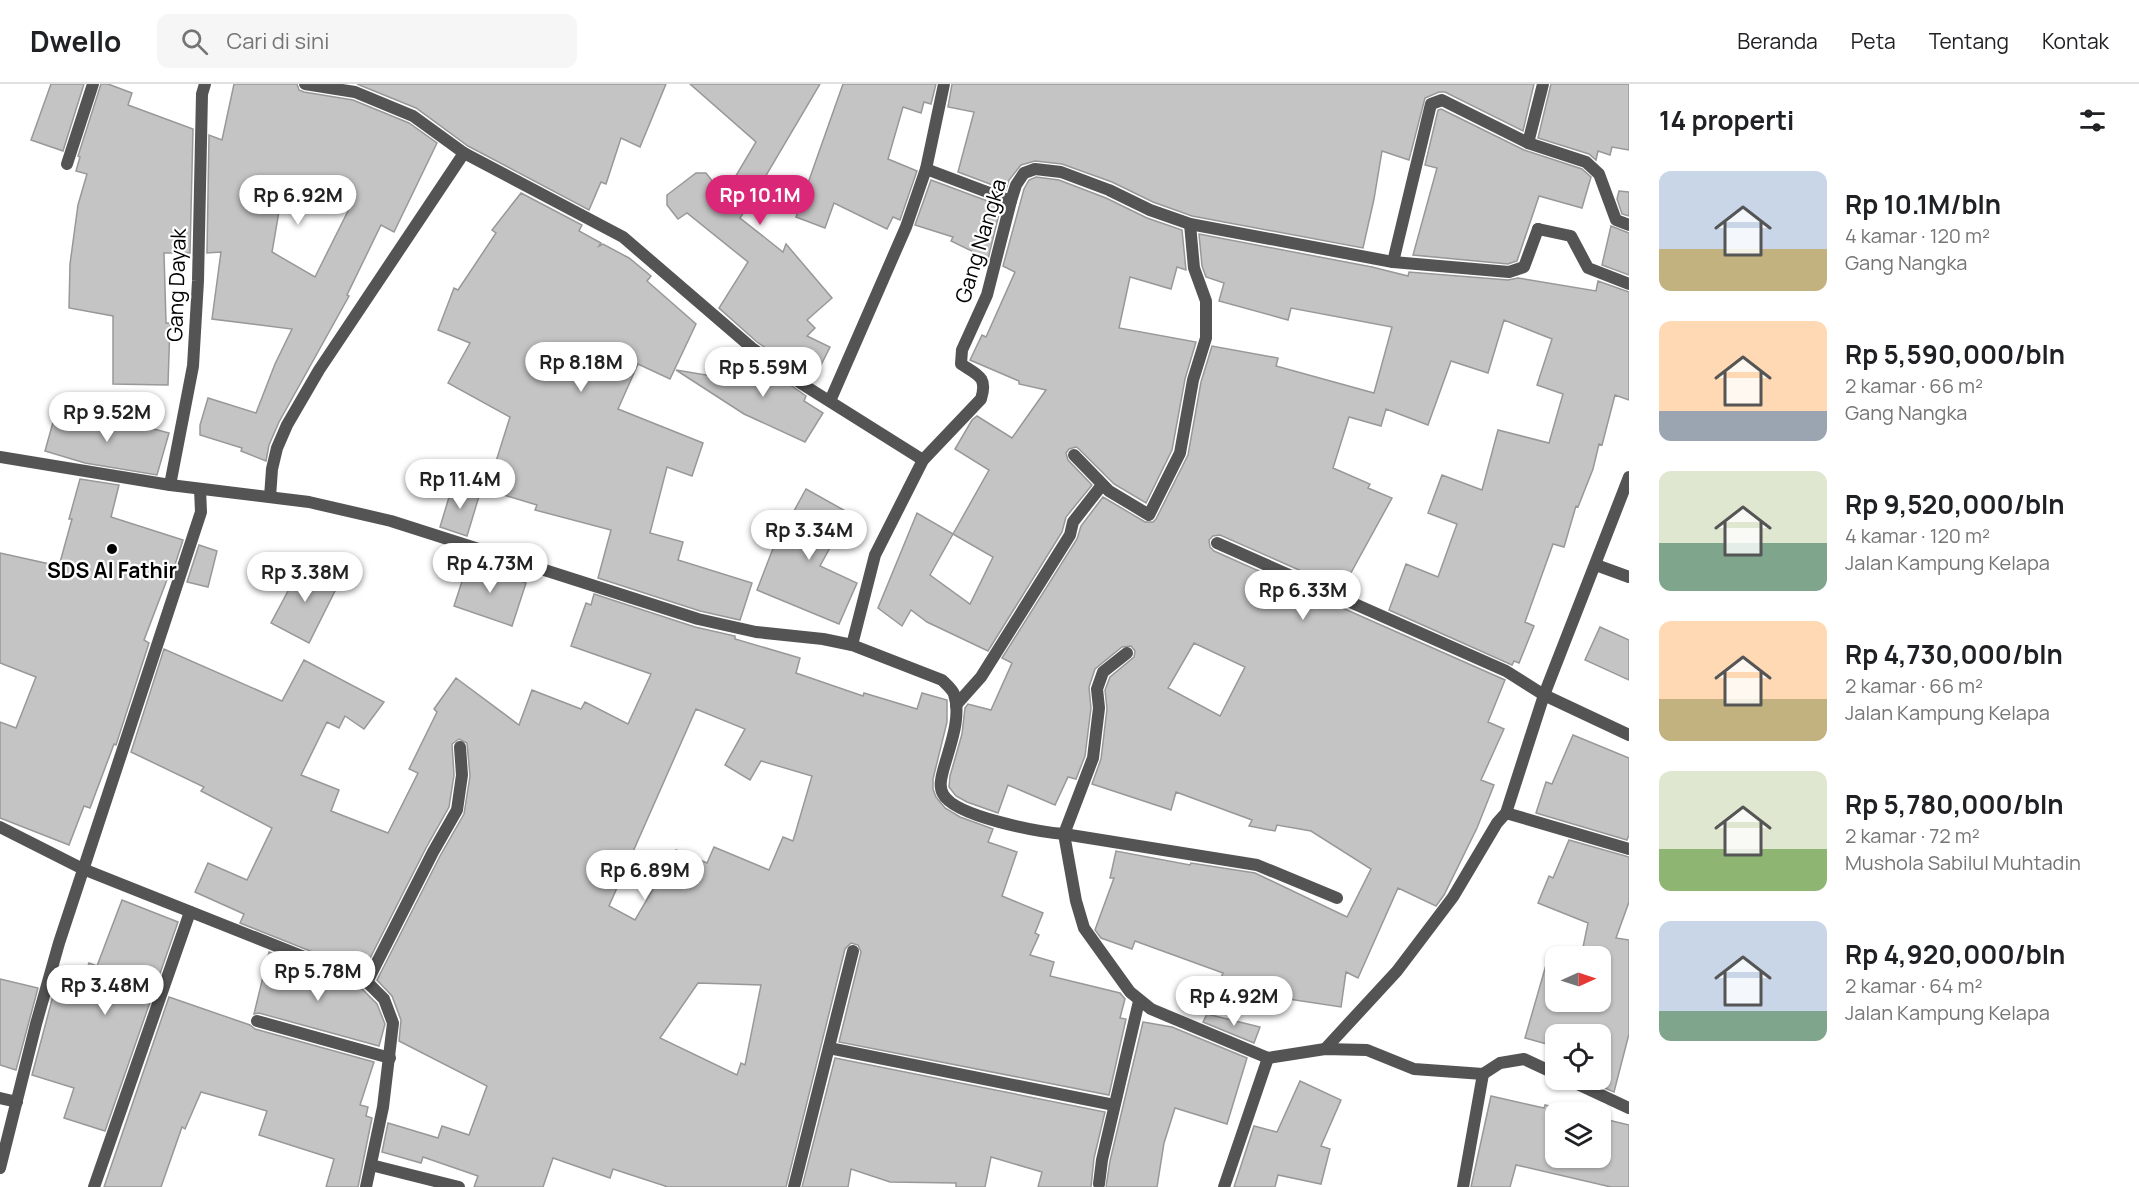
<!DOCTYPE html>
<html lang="id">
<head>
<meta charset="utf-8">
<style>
	body { margin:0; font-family:Manrope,sans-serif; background:#f6f6f6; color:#202124; height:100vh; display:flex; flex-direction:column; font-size:22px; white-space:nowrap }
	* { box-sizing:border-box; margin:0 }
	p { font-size:20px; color:#757577 }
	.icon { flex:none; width:33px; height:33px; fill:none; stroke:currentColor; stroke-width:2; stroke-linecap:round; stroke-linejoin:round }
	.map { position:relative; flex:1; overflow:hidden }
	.details { display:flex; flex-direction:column; background:#fff; width:510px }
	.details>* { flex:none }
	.needle { width:39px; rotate:87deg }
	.buttons { position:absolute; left:1545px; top:862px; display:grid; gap:12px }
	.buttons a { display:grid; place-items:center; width:66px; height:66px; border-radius:12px; background:#fff; box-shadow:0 2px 4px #0004; font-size:30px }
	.price { position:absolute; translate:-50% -51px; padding:0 14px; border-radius:21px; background:#fff; color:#222; font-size:20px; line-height:39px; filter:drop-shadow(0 2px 3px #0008) }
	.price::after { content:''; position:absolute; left:50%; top:36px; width:18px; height:14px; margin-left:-9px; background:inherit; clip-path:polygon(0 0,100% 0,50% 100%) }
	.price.on { background:#db2777; color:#fff }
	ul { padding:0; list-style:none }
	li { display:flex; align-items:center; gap:18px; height:150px; padding:0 30px }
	li span { display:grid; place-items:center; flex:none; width:168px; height:120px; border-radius:12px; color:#555 }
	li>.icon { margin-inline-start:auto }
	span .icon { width:72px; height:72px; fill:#fffc; stroke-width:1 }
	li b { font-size:26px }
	h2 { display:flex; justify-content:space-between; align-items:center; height:72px; padding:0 30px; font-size:26px }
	header { display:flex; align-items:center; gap:36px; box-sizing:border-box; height:84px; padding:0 30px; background:#fff; border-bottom:2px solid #e0e0e0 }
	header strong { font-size:28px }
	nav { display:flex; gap:33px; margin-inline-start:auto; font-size:21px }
	.search { width:420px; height:54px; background:#f6f6f6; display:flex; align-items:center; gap:15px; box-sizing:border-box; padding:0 21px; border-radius:12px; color:#757577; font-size:22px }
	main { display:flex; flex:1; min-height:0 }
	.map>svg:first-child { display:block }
</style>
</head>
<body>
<header>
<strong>Dwello</strong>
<div class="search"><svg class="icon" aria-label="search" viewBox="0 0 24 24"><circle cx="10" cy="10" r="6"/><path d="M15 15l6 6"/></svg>Cari di sini</div>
<nav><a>Beranda</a><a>Peta</a><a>Tentang</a><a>Kontak</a></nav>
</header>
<main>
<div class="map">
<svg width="1629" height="1103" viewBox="0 0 1629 1103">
	<rect width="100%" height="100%" fill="#fff"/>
	<!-- building -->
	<g fill="#c4c4c4" stroke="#989898" stroke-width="1.5" fill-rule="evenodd">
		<polygon points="51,0 84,0 63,67 31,56"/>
		<polygon points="101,0 108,0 132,9 128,21 193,45 190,169 164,169 166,239 170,239 168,301 113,300 113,232 69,224 70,180 78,121 87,90 76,87 80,73 78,72"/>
		<path d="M234,0H297L299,6L304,8L353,16L409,39L437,59L394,148L381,141L347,211L349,212L279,338L269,361L266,377L241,367L242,364L200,351V341L208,314L256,329L275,280L292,245L212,235L221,168L207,169L209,51L222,56ZM283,104L348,127L315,193L272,168Z"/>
		<polygon points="357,0 666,0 640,63 621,54 606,100 601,98 589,126 468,62 416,24"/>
		<polygon points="690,0 820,0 751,117 746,115 750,119 740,134 783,168 786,160 832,214 807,236 815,244 807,252 830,263 813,297 757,258 719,224 748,178 687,129 678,135 667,121 667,111 696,89 706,89 724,112 756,58"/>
		<polygon points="843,0 936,0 931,20 924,18 921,29 903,23 888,75 917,87 900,136 893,133 887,145 834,119 825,144 796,133"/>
		<polygon points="952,0 1534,0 1523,47 1445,8 1439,8 1425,14 1409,76 1382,67 1374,115 1363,164 1192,132 1153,118 1112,98 1062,80 1035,77 1021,81 1009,96 1006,106 958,88 974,28 948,23"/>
		<polygon points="1551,0 1629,0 1629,66 1612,63 1610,71 1598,67 1596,76 1589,70 1538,54"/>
		<polygon points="1441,25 1524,66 1582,85 1591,93 1582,124 1539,112 1517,177 1508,180 1413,171 1437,84 1425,81 1438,26"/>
		<path d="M1036,93L1059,96L1106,114L1147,134L1182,146L1186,186L1177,183L1171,205L1130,193L1119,244L1196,258L1185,295L1172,366L1146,419L1114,400L1079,365L1076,363L1069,365L1066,369L1068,376L1092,401L1066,433L1062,448L988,567L927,538L911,526L902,542L878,524L917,429L953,450L989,386L955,365L972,336L977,332L1012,354L1046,306L1019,300V297L970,276L982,251L986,253L1015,188L1003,182L1024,105L1029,96ZM953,450L993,473L970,520L930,491Z"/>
		<polygon points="931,96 1001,122 988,175 951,157 953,153 915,141"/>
		<polygon points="1619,107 1629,108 1629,132 1622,130 1617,115"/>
		<polygon points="521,109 582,141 579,147 601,159 599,162 603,160 629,174 651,192 647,197 696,240 670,295 638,280 618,325 703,359 692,392 667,383 650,449 683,458 678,476 752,499 740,536 700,527 598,494 611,446 535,426 537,421 487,406 510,333 448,299 470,259 438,246 454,204 458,206 496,149 492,146"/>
		<polygon points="1611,142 1629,149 1629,191 1602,181"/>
		<path d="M1199,150L1372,183L1408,192L1409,188L1508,196L1518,194L1596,207L1598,197L1629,208V316L1615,311L1602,361L1599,360L1593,385L1578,423L1576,422L1564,463L1553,460L1525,538L1534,542L1519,579L1514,577L1512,581L1389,526L1406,480L1438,493L1457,440L1428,429L1442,391L1482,406L1498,346L1549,359L1563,310L1537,301L1552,255L1504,236L1488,289L1451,277L1428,341L1386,325L1381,342L1349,333L1333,384L1370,400L1368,404L1392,414L1342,505L1220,451L1213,452L1209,456L1210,463L1214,467L1505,596L1488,638L1504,645L1481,696L1494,701L1477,744L1444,811L1436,822L1398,804L1358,894L1346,888L1341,923L1262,911L1220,896L1223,889L1135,857L1132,865L1101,854L1095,846L1114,794H1110L1116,767L1190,781L1191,779L1255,789L1347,833L1371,785L1311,747L1277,741L1275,747L1249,742L1252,736L1176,708L1171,726L1092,700L1101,675L1107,625L1105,606L1110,593L1134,573L1135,567L1131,562L1122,563L1095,585L1089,603L1091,624L1085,672L1076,695L1068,693L1055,721L1008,701L998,729L967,718L956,712L949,703L950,692L962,650L965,624L968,620L991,626L1012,579L1002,574L1077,455L1081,442L1103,413L1145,438H1153L1156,435L1188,371L1201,298L1212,262L1278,274L1276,282L1374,309L1392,243L1291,224L1288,236L1219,217L1224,199L1206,193L1202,182ZM1194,559L1245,583L1220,632L1168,604Z"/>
		<polygon points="745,269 806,312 804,317 823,329 805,358 744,330 676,286 736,296"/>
		<polygon points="57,324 113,339 113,334 169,349 157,391 85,379 45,367"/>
		<polygon points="80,395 119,401 111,433 183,456 171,493 168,493 144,556 149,559 116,661 114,660 90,724 84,722 69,761 0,734 0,638 16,644 36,593 0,579 0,469 59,482 72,435 69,435"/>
		<polygon points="453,400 480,409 467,452 440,443"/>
		<polygon points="806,405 849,429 820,482 857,499 839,540 757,506 772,467"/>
		<polygon points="199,461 217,467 208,503 187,498"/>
		<polygon points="303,479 331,493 328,499 336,505 309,559 271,539"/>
		<polygon points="468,479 526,499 512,542 454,522"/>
		<path d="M594,510L695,543L735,552V555L800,574L796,589L863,612L864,609L917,625L922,609L947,616V638L933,695V705L936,713L945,724L960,733L993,745L988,758L1017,768L1002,812L1043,829L1035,849L1039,851L1030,871L1054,878L1050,892L1120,909L1125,915L1120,934L1126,935L1109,1011L839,958L861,868L858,861L851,859L845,865L786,1103H668L613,1085L610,1094L553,1074L543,1103H474L478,1092L423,1073L421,1079L382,1068L388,1039L438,1054L442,1042L469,1051L487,1002L399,957L401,936L392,912L377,896L440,772L464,730L470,692L467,659L459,655L452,660L454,691L449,723L426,764L363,888L240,839L244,830L195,808L208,779L247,796L272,744L201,707L204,703L131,668L164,565L282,617L304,576L384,618L364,645L345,632L339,644L327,638L301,691L339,706L331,727L388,749L418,689L409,685L437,628L434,625L456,594L519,641L532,606L581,625L585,618L628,640L651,590L571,562L586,519L591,521ZM696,625L745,645L725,681L750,696L761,677L812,692L793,757L783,753L769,786L714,763L707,779L676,766L635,836L609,822ZM698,899L761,901L745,981L741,979L737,991L660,954Z"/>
		<polygon points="1600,543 1629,556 1629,596 1585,576"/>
		<polygon points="1573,651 1629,674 1629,751 1627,756 1536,729 1546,698 1552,700"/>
		<polygon points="1569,756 1629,773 1629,818 1616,854 1629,856 1629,950 1614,1008 1600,1002 1600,951 1556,951 1554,962 1525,954 1546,881 1556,884 1556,918 1600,918 1600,873 1581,873 1588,839 1538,819 1549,792 1553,794"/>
		<polygon points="122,816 178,838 105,1047 64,1034 74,1004 32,991 54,908 76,914 89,879 97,882"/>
		<polygon points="269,868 362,905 377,920 385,940 379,962 259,929 254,930"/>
		<polygon points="0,895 38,904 16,986 0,981"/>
		<polygon points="169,913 250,941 255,945 374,978 360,1021 368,1023 366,1032 372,1034 358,1103 326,1103 334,1075 259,1051 267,1027 201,1008 185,1045 182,1043 161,1103 104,1103"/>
		<polygon points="1207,930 1260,943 1254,959 1203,938"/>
		<polygon points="1143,938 1172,943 1247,974 1227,1040 1175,1024 1164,1059 1157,1103 1106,1103 1110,1077"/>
		<polygon points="835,974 1105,1028 1094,1074 1091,1103 1038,1103 1042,1088 991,1073 985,1103 956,1103 956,1099 890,1098 851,1085 848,1103 802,1103"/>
		<polygon points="1300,997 1341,1016 1321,1062 1330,1065 1321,1100 1278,1091 1275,1103 1234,1103 1254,1042 1277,1048"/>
		<polygon points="1491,1012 1544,1024 1545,1021 1578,1029 1556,1029 1556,1074 1600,1074 1600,1034 1629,1041 1629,1103 1611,1103 1516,1081 1510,1103 1471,1103"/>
	</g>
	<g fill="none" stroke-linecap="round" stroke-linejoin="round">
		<!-- lane -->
		<polyline stroke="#545454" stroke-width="12" points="1538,145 1571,152 1588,184 1629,200"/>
		<!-- street -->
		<g stroke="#545454" stroke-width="12">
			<polyline points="305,0 355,8 413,32 464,69 623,153 752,264 802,300 923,376"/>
			<polyline points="1528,59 1543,0"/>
			<polyline points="67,80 93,0"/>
			<polyline points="926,85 1011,117"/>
			<polyline points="1393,178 1431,20 1442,16 1528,59 1586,78 1599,90 1616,136 1629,141"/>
			<polyline points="830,317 906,143 926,85 944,0"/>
			<polyline points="1074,371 1109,407 1149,431 1180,369 1193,296 1206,254 1206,217 1194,184 1190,140"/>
			<path d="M0,373L170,401L309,418L391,437L698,535L756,548L823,555L852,561L942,596C946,600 952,605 954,610C962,634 949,664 943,687C941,695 939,703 943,710C955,733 1040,748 1064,750L1076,817L1084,844L1130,908L1151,925L1268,974L1325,965L1367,966L1414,985L1483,990L1500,979L1524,975L1556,990"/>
			<polyline points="170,401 193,282 198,197 202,10 205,0"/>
			<polyline points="270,413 272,385 277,364 287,341 319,286 464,69"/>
			<polyline points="1217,459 1506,587 1544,611 1629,651"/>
			<polyline points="1596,481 1629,493"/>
			<path d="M852,561L875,471L923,376L981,315C988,293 978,291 961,280L962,266L987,211L1011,117L1016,101L1024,89L1035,85L1061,88L1109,106L1150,126L1190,140L1393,178L1509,188L1524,183L1538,145"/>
			<polyline points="1127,569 1103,588 1097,605 1099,624 1093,674 1064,750 1257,781 1337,814"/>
			<polyline points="956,621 981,593 1070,451 1073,438 1102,401"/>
			<polyline points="1506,729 1629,765"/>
			<polyline points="0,743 83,785 367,898 384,915 393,939 383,1023 366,1103"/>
			<polyline points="367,898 433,768 457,726 462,691 460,663"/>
			<polyline points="257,937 390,974"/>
			<polyline points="829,964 1114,1021"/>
			<polyline points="1325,965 1397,887 1453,813 1497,739 1506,729 1544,611 1629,393"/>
			<polyline points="1569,996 1629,1024"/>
			<polyline points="0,1014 17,1018"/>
			<polyline points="371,1081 459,1103"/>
			<polyline points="0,1084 36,940 59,859 201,428 200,405"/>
			<polyline points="1099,1100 1102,1076 1139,917"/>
			<polyline points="94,1103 190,828"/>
			<polyline points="794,1103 853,867"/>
			<polyline points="1224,1103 1268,974"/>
			<polyline points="1463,1103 1483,990"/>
		</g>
	</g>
	<!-- markers -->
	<circle fill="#000" stroke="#fff" stroke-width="2" cx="112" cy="465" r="6"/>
	<g text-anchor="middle" stroke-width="4.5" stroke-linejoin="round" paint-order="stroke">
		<!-- street labels -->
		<g font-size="21" fill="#000" stroke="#fff">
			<text transform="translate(981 157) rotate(-73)" y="7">Gang Nangka</text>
			<text transform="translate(177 201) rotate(-88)" y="7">Gang Dayak</text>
		</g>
		<!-- poi labels -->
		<g font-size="21" font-weight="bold" fill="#000" stroke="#fff">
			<text x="112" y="494">SDS Al Fathir</text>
		</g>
	</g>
</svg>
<div class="buttons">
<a><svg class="needle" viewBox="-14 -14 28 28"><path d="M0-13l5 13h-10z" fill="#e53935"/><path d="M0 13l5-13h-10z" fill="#757577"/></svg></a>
<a><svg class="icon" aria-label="locate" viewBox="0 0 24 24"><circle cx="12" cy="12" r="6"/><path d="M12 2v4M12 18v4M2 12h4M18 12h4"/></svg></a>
<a><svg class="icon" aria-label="layers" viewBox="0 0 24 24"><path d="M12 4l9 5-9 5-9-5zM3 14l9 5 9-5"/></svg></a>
</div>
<b class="price" style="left:298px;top:142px">Rp 6.92M</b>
<b class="price on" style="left:760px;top:142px">Rp 10.1M</b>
<b class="price" style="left:581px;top:309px">Rp 8.18M</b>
<b class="price" style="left:763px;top:314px">Rp 5.59M</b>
<b class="price" style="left:107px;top:359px">Rp 9.52M</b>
<b class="price" style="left:460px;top:426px">Rp 11.4M</b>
<b class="price" style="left:809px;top:477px">Rp 3.34M</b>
<b class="price" style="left:490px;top:510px">Rp 4.73M</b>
<b class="price" style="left:305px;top:519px">Rp 3.38M</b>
<b class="price" style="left:1303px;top:537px">Rp 6.33M</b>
<b class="price" style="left:645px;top:817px">Rp 6.89M</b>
<b class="price" style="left:318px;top:918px">Rp 5.78M</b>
<b class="price" style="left:105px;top:932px">Rp 3.48M</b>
<b class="price" style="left:1234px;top:943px">Rp 4.92M</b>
</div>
<section class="details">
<h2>14 properti<svg class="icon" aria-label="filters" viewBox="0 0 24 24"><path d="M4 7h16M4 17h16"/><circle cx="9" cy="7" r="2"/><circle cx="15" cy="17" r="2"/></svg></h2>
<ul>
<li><span style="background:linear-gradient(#c9d6e8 65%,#c2b280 0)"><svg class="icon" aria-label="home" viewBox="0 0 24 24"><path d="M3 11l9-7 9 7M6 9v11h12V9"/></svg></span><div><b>Rp 10.1M/bln</b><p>4 kamar · 120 m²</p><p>Gang Nangka</p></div></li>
<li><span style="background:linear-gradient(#ffd9b3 75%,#9aa5b1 0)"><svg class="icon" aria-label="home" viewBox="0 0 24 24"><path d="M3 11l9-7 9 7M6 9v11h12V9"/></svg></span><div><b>Rp 5,590,000/bln</b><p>2 kamar · 66 m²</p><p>Gang Nangka</p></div></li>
<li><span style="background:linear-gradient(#dfe7d0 60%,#7fa58c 0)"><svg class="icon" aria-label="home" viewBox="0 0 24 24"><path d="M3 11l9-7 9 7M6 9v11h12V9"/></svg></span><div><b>Rp 9,520,000/bln</b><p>4 kamar · 120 m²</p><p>Jalan Kampung Kelapa</p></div></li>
<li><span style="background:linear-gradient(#ffd9b3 65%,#c2b280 0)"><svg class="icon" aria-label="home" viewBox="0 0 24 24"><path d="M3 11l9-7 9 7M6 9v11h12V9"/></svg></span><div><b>Rp 4,730,000/bln</b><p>2 kamar · 66 m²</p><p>Jalan Kampung Kelapa</p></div></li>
<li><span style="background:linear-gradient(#dfe7d0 65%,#8fb573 0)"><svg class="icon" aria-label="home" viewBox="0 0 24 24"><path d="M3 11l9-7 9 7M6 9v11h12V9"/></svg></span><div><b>Rp 5,780,000/bln</b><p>2 kamar · 72 m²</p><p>Mushola Sabilul Muhtadin</p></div></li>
<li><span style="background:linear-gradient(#c9d6e8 75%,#7fa58c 0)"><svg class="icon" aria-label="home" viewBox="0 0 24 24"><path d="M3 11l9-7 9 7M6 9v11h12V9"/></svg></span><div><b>Rp 4,920,000/bln</b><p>2 kamar · 64 m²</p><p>Jalan Kampung Kelapa</p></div></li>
</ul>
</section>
</main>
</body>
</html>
